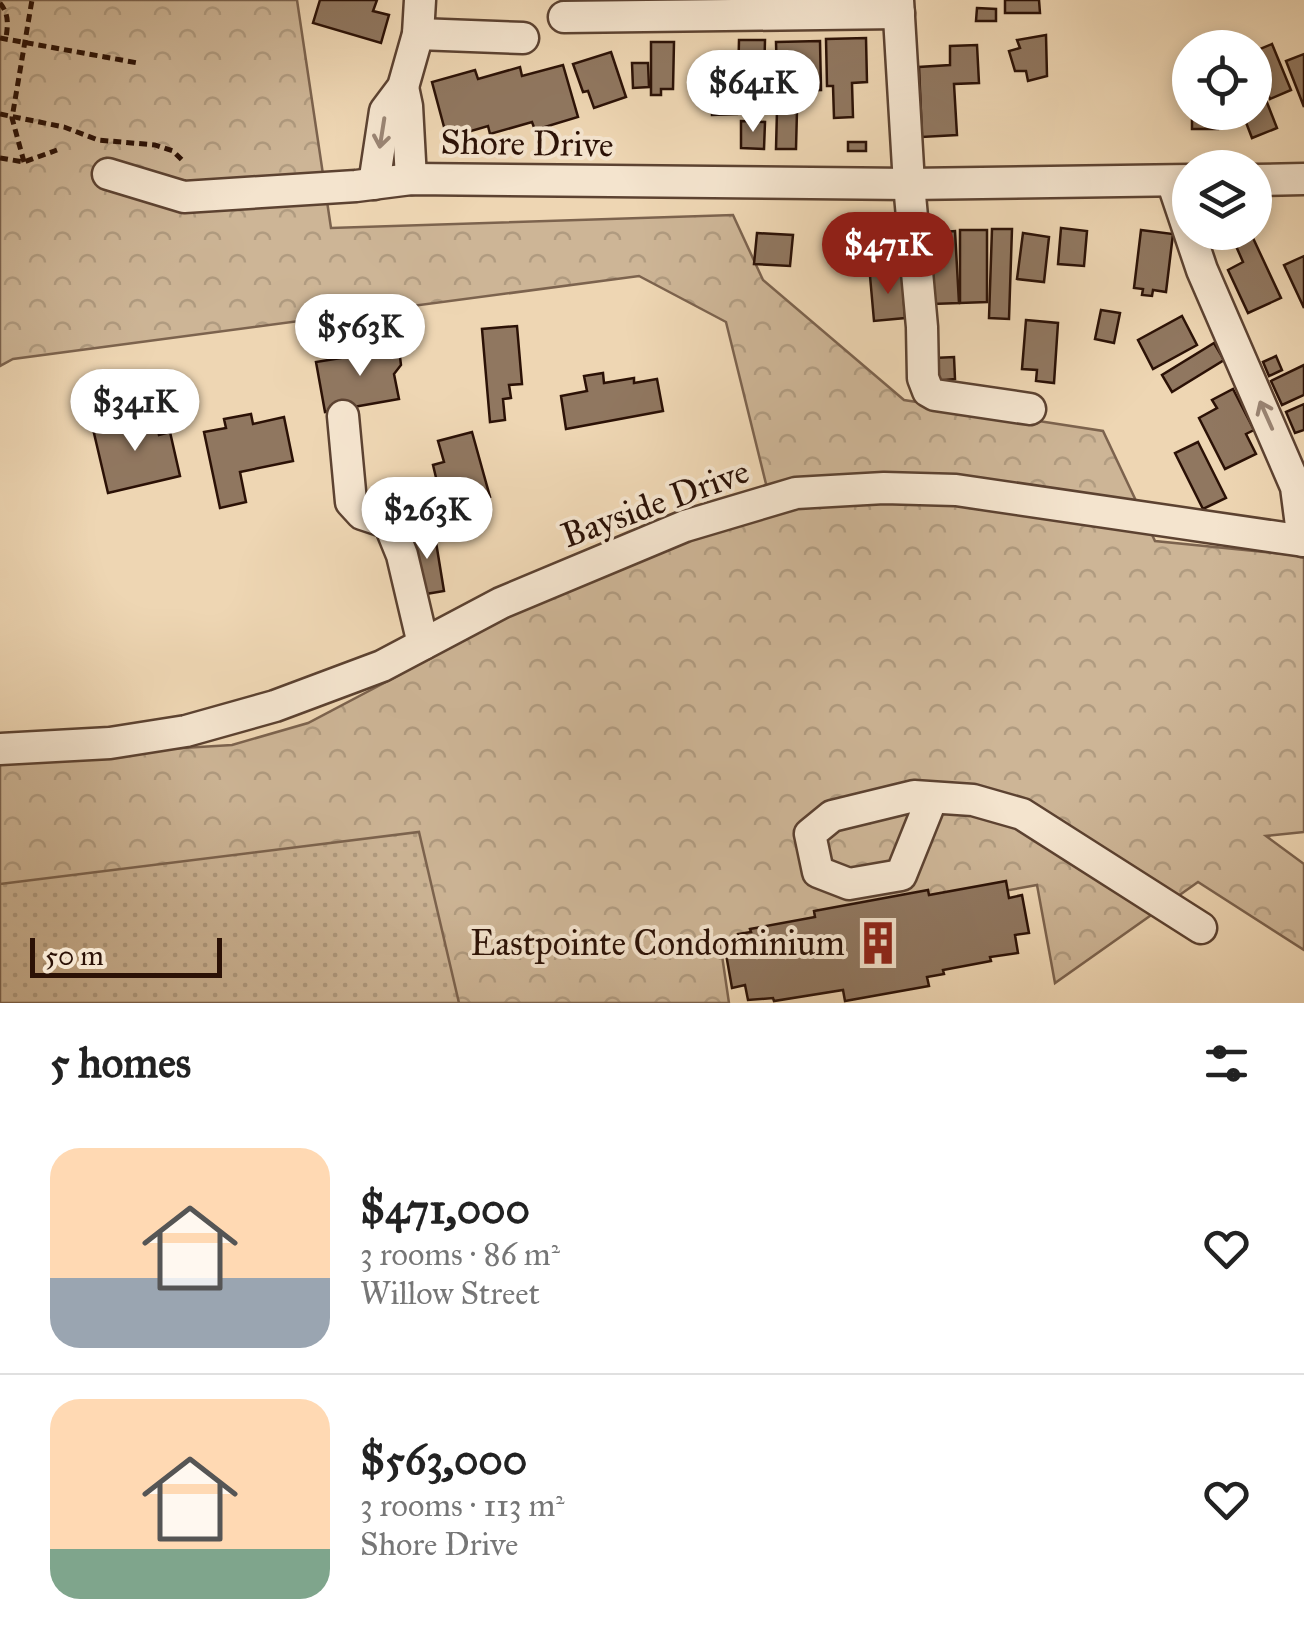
<!DOCTYPE html>
<html lang="en">
<head>
<meta charset="utf-8">
<style>
	body { margin:0; font-family:"IM FELL Great Primer",serif; background:#f2f2f2; color:#222; height:100vh; display:flex; flex-direction:column; font-size:38px; white-space:nowrap }
	* { box-sizing:border-box; margin:0 }
	p { font-size:32px; color:#767676 }
	.icon { flex:none; width:55px; height:55px; fill:none; stroke:currentColor; stroke-width:2; stroke-linecap:round; stroke-linejoin:round }
	.map { position:relative; height:1003px; overflow:hidden }
	.details { display:flex; flex-direction:column; background:#fff; flex:1 }
	.details>* { flex:none }
	.tools { position:absolute; left:1172px; top:30px; display:grid; gap:20px }
	.tools a { display:grid; place-items:center; width:100px; height:100px; border-radius:50%; background:#fff; box-shadow:0 5px 15px #0003; font-size:50px }
	.scale { position:absolute; left:30px; bottom:25px; width:192px; box-sizing:border-box; padding-left:10px; border:5px solid #2b1106; border-top:0; font-size:28px; line-height:35px; white-space:nowrap; color:#2b1106; -webkit-text-stroke:8px #f4e4ce; paint-order:stroke }
	.price { position:absolute; translate:-50% -85px; padding:0 22px; border-radius:35px; background:#fff; color:#222; font-size:32px; line-height:65px; filter:drop-shadow(0 2px 5px #0008) }
	.price::after { content:''; position:absolute; left:50%; top:60px; width:30px; height:22px; margin-left:-15px; background:inherit; clip-path:polygon(0 0,100% 0,50% 100%) }
	.price.current { background:#8f2418; color:#fff }
	ul { padding:0; list-style:none }
	li { display:flex; align-items:center; gap:30px; height:250px; padding:0 50px }
	li+li { border-top:2px solid #e0e0e0 }
	li span { display:grid; place-items:center; flex:none; width:280px; height:200px; border-radius:30px; color:#555 }
	li>.icon { margin-inline-start:auto }
	span .icon { width:120px; height:120px; fill:#fffc; stroke-width:1 }
	li b { font-size:42px }
	h2 { display:flex; justify-content:space-between; align-items:center; height:120px; padding:0 50px; font-size:42px }
	.map>svg:first-child { display:block }
</style>
</head>
<body>
<div class="map">
<svg width="1304" height="1003" viewBox="0 0 1304 1003">
	<defs>
		<pattern id="forest-crowns" width="20" height="18" patternUnits="userSpaceOnUse" patternTransform="scale(2.5)"><rect width="20" height="18" fill="#cdb596"/><path d="M2 6a3 3 0 1 1 6 0M12 15a3 3 0 1 1 6 0" fill="none" stroke="#b09b80"/></pattern>
		<pattern id="park-dots" width="8" height="8" patternUnits="userSpaceOnUse" patternTransform="scale(2.5)"><rect width="8" height="8" fill="#cdb596"/><path d="M2 2h.1M6 6h.1" fill="none" stroke="#b09b80" stroke-width="1.8" stroke-linecap="round"/></pattern>
	</defs>
	<rect width="100%" height="100%" fill="#eed6b3"/>
	<filter id="stains"><feTurbulence type="fractalNoise" baseFrequency=".002" numOctaves="4"/><feColorMatrix values="0 0 0 0 .2 0 0 0 0 .09 0 0 0 0 .02 0 0 0 .5 -.17"/></filter>
	<radialGradient id="worn" r=".72"><stop offset=".6" stop-color="#630" stop-opacity="0"/><stop offset="1" stop-color="#630" stop-opacity=".3"/></radialGradient>
	<!-- forest -->
	<polygon fill="url(#forest-crowns)" stroke="#7c634e" stroke-width="2.5" points="0,0 297,0 331,228 733,215 763,280 904,400 1103,431 1155,541 1304,556 1304,832 1266,836 1304,864 1304,950 1198,882 1055,983 1037,885 720,942 729,1003 0,1003 0,759 232,745 308,723 401,674 468,616 769,496 726,322 639,276 13,359 0,366"/>
	<!-- park -->
	<polygon fill="url(#park-dots)" stroke="#7c634e" stroke-width="2.5" points="419,832 459,1003 0,1003 0,884"/>
	<!-- building -->
	<g fill="#907760" stroke="#2b1106" stroke-width="2.5">
		<polygon points="320,0 377,0 373,11 389,15 381,43 313,23"/>
		<polygon points="1005,0 1039,0 1040,13 1005,13"/>
		<polygon points="977,8 996,9 996,21 976,21"/>
		<polygon points="1046,35 1047,76 1028,81 1026,71 1015,71 1009,51 1020,48 1017,40"/>
		<polygon points="866,38 867,82 852,83 853,117 834,118 833,86 827,86 826,39"/>
		<polygon points="739,40 765,40 764,78 738,82"/>
		<polygon points="820,41 821,90 797,91 796,79 777,79 776,42"/>
		<polygon points="651,42 674,42 673,89 661,89 661,95 651,95"/>
		<polygon points="1272,44 1291,90 1270,99 1255,63 1255,51"/>
		<polygon points="977,45 979,83 954,84 957,135 922,137 919,67 950,65 950,46"/>
		<polygon points="611,52 626,97 594,108 588,91 583,92 573,64"/>
		<polygon points="1304,54 1304,107 1286,61"/>
		<polygon points="632,63 648,63 649,87 633,88"/>
		<polygon points="736,63 737,114 712,115 711,64"/>
		<polygon points="563,65 578,117 535,130 532,122 490,134 488,126 447,138 432,82 475,70 478,79 520,67 522,76"/>
		<polygon points="1259,82 1277,128 1252,138 1242,112 1255,112 1255,83"/>
		<polygon points="777,110 797,110 796,149 776,149"/>
		<polygon points="1192,112 1219,112 1218,129 1192,129"/>
		<polygon points="741,121 765,122 764,149 741,148"/>
		<rect x="848" y="142" width="18" height="9"/>
		<polygon points="1061,228 1087,231 1084,266 1058,264"/>
		<polygon points="992,229 1012,229 1009,319 989,318"/>
		<polygon points="960,230 987,230 987,302 960,303"/>
		<polygon points="1141,230 1173,234 1166,292 1153,290 1152,296 1142,295 1143,289 1134,288"/>
		<polygon points="955,231 959,303 932,304 928,233"/>
		<polygon points="757,233 793,235 790,266 754,264"/>
		<polygon points="1023,233 1049,237 1044,282 1017,279"/>
		<polygon points="1253,238 1281,298 1248,313 1228,270 1243,262 1236,246"/>
		<polygon points="1304,256 1304,308 1284,265"/>
		<polygon points="902,273 905,318 874,321 870,276"/>
		<polygon points="1101,310 1120,313 1114,343 1095,339"/>
		<polygon points="1182,316 1197,345 1153,369 1138,340"/>
		<polygon points="1026,320 1058,323 1054,383 1036,381 1037,370 1022,369"/>
		<polygon points="517,326 522,384 509,385 511,398 503,399 505,420 490,422 482,329"/>
		<polygon points="389,342 399,349 401,365 394,374 399,399 325,412 316,362 371,353 377,344"/>
		<polygon points="1214,343 1224,360 1172,392 1162,375"/>
		<polygon points="1276,356 1282,370 1269,376 1263,362"/>
		<polygon points="954,357 955,379 935,381 934,358"/>
		<polygon points="1304,365 1304,395 1282,405 1271,381"/>
		<polygon points="603,373 604,383 634,378 634,383 657,379 663,411 566,429 561,396 587,391 584,376"/>
		<polygon points="1233,389 1254,430 1246,434 1256,454 1225,469 1199,418 1217,408 1212,400"/>
		<polygon points="1304,404 1304,430 1295,433 1286,412"/>
		<polygon points="154,414 159,435 170,432 180,476 108,493 93,429"/>
		<polygon points="251,414 253,424 284,417 293,461 240,472 246,502 220,508 204,432 226,428 224,419"/>
		<polygon points="472,432 490,497 455,507 449,483 438,486 433,465 444,462 438,441"/>
		<polygon points="1198,442 1226,498 1203,509 1175,453"/>
		<polygon points="434,530 444,591 420,595 410,534"/>
		<polygon points="1006,881 1009,898 1022,895 1029,933 1015,935 1018,953 990,957 991,961 943,970 944,974 927,977 929,986 845,1001 843,990 774,1001 773,998 748,1000 745,985 732,988 726,954 741,951 738,934 751,932 750,929 815,917 814,911 928,890 929,895"/>
	</g>
	<g fill="none" stroke-linecap="round" stroke-linejoin="round">
		<!-- minor casing -->
		<g stroke="#5c4231" stroke-width="35">
			<g id="minor">
				<polyline points="898,0 909,184 922,327 923,378 928,391 935,395 1030,409"/>
				<polyline points="564,17 899,13"/>
				<polyline points="418,34 523,38"/>
				<polyline points="403,87 407,106 411,179"/>
				<polyline points="108,174 184,197 356,186 411,179 909,184 1190,180"/>
				<polyline points="1255,180 1304,179"/>
				<polyline points="1172,181 1202,270 1296,487 1303,541"/>
				<polyline points="374,184 385,111 403,87 418,34 420,0"/>
				<polyline points="343,416 351,502 362,514 389,523 402,555 423,644"/>
				<polyline points="0,749 110,743 186,731 275,706 382,666 501,603 685,526 796,493 884,488 956,490 1304,541"/>
				<polyline points="932,798 901,875 849,884 818,872 810,834 832,816 914,796 973,800 1022,814 1201,928"/>
			</g>
		</g>
		<!-- path -->
		<g stroke="#2b1106" stroke-width="5" stroke-dasharray="8 5" stroke-linecap="butt">
			<path d="M0,3C9,14 8,24 6,38"/>
			<polyline points="0,38 138,63"/>
			<polyline points="0,114 64,127 98,140 155,145 173,151 183,161"/>
			<polyline points="0,158 24,162 57,150"/>
			<polyline points="24,162 12,118 32,0"/>
		</g>
		<!-- minor -->
		<use href="#minor" stroke="#f4e4ce" stroke-width="30"/>
	</g>
	<!-- one-way arrows -->
	<defs><path id="oneway-shaft" d="M-6 0H5M1.5-3L5.5 0L1.5 3" fill="none" stroke-width="1.6" stroke-linecap="round" stroke-linejoin="round" transform="scale(2.5)"/></defs>
	<g stroke="#9a8574">
		<use href="#oneway-shaft" transform="translate(382 133) rotate(99)"/>
		<use href="#oneway-shaft" transform="translate(1266 415) rotate(-114)"/>
	</g>
	<!-- icons -->
	<defs>
		<g id="building-bare" transform="scale(3.45)"><path d="M-4-6H4V6H1V3H-1V6H-4ZM-2.5-4.3h1.7v1.8h-1.7ZM.8-4.3h1.7v1.8H.8ZM-2.5-1h1.7V.8h-1.7ZM.8-1h1.7V.8H.8Z" fill="#8f2418" stroke="#f4e4ce" stroke-width="2.5" paint-order="stroke"/></g>
	</defs>
	<g fill-rule="evenodd">
		<use href="#building-bare" x="878" y="943"/>
	</g>
	<g text-anchor="middle" stroke-width="8" stroke-linejoin="round" paint-order="stroke">
		<!-- street labels -->
		<g font-size="35" fill="#2b1106" stroke="#f4e4ce">
			<text transform="translate(527 143) rotate(1)" y="12">Shore Drive</text>
			<text transform="translate(655 503) rotate(-20)" y="12">Bayside Drive</text>
		</g>
		<!-- poi labels -->
		<g font-size="35" fill="#2b1106" stroke="#f4e4ce" text-anchor="end">
			<text x="845" y="955">Eastpointe Condominium</text>
		</g>
	</g>
	<rect width="100%" height="100%" filter="url(#stains)"/>
	<rect width="100%" height="100%" fill="url(#worn)"/>
</svg>
<div class="tools">
<a><svg class="icon" aria-label="locate" viewBox="0 0 24 24"><circle cx="12" cy="12" r="6"/><path d="M12 2v4M12 18v4M2 12h4M18 12h4"/></svg></a>
<a><svg class="icon" aria-label="layers" viewBox="0 0 24 24"><path d="M12 4l9 5-9 5-9-5zM3 14l9 5 9-5"/></svg></a>
</div>
<div class="scale">50 m</div>
<b class="price" style="left:753px;top:135px">$641K</b>
<b class="price current" style="left:888px;top:297px">$471K</b>
<b class="price" style="left:360px;top:379px">$563K</b>
<b class="price" style="left:135px;top:454px">$341K</b>
<b class="price" style="left:427px;top:562px">$263K</b>
</div>
<section class="details">
<h2>5 homes<svg class="icon" aria-label="filters" viewBox="0 0 24 24"><path d="M4 7h16M4 17h16"/><circle cx="9" cy="7" r="2"/><circle cx="15" cy="17" r="2"/></svg></h2>
<ul>
<li><span style="background:linear-gradient(#ffd9b3 65%,#9aa5b1 0)"><svg class="icon" aria-label="home" viewBox="0 0 24 24"><path d="M3 11l9-7 9 7M6 9v11h12V9"/></svg></span><div><b>$471,000</b><p>3 rooms · 86 m²</p><p>Willow Street</p></div><svg class="icon" aria-label="heart" viewBox="0 0 24 24"><path d="M12 20l-8-8c-3-5 5-10 8-4 3-6 11-1 8 4z"/></svg></li>
<li><span style="background:linear-gradient(#ffd9b3 75%,#7fa58c 0)"><svg class="icon" aria-label="home" viewBox="0 0 24 24"><path d="M3 11l9-7 9 7M6 9v11h12V9"/></svg></span><div><b>$563,000</b><p>3 rooms · 113 m²</p><p>Shore Drive</p></div><svg class="icon" aria-label="heart" viewBox="0 0 24 24"><path d="M12 20l-8-8c-3-5 5-10 8-4 3-6 11-1 8 4z"/></svg></li>
</ul>
</section>
</body>
</html>
